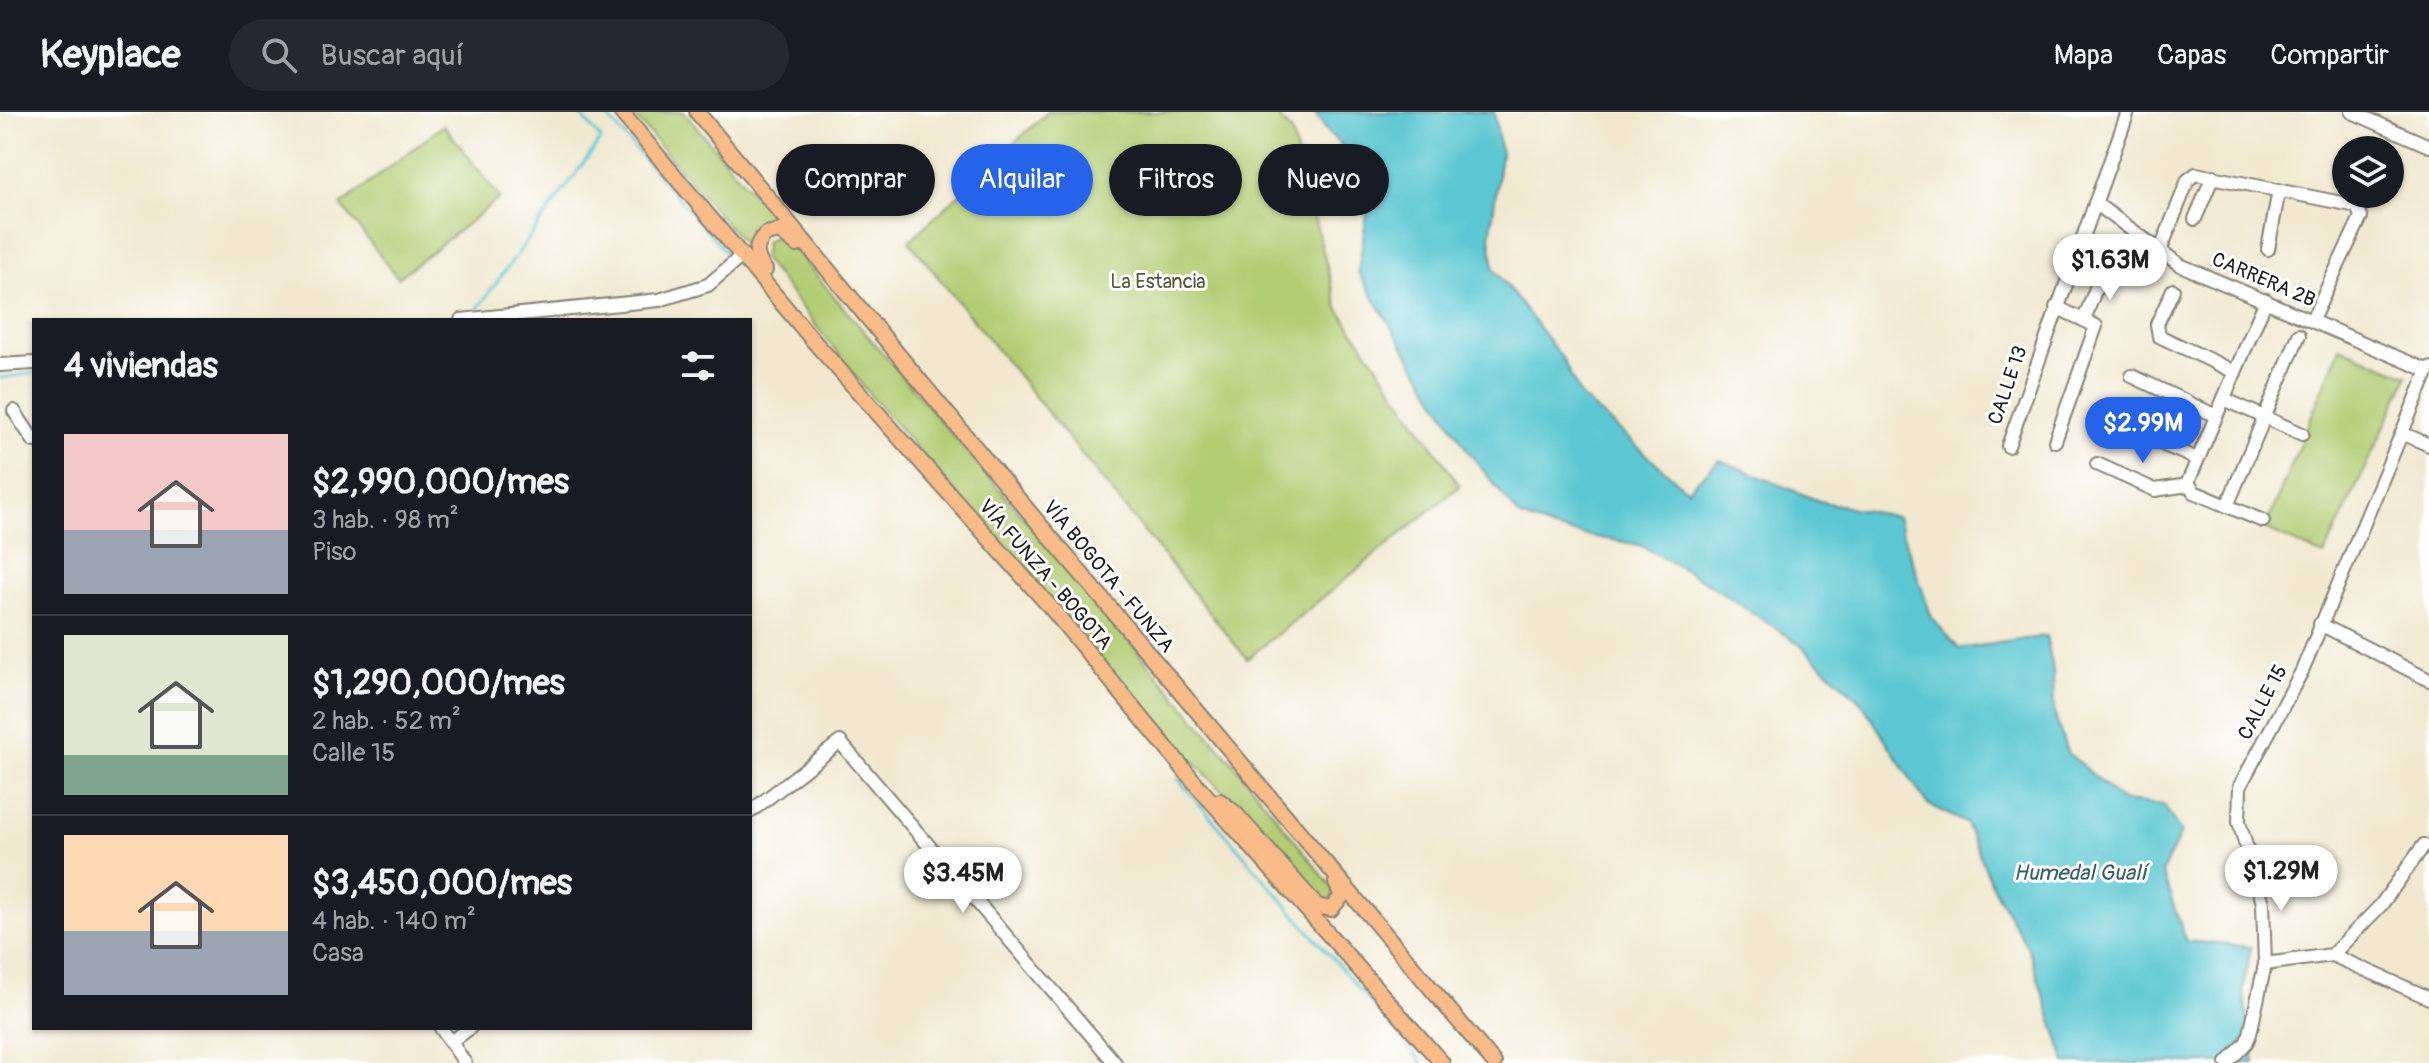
<!DOCTYPE html>
<html lang="es">
<head>
<meta charset="utf-8">
<style>
	body { margin:0; font-family:Pangolin,sans-serif; background:#242831; color:#f1f3f6; height:100vh; display:flex; flex-direction:column; font-size:30px; white-space:nowrap }
	* { box-sizing:border-box; margin:0 }
	p { font-size:26px; color:#9ea1a6 }
	.icon { flex:none; width:44px; height:44px; fill:none; stroke:currentColor; stroke-width:2; stroke-linecap:round; stroke-linejoin:round }
	.map { position:relative; flex:1; overflow:hidden }
	.sheet { position:absolute; left:32px; top:206px; width:720px; height:712px; display:flex; flex-direction:column; background:#171b24; border-radius:0px; box-shadow:0 2px 6px #0004 }
	.sheet>* { flex:none }
	.banner { position:absolute; left:776px; top:32px; width:760px; height:72px; display:flex; gap:16px }
	.tools { position:absolute; left:2332px; top:24px; display:grid; gap:16px }
	.tools a { display:grid; place-items:center; width:72px; height:72px; border-radius:50%; background:#171b24; box-shadow:0 2px 6px #0004; font-size:40px }
	.price { position:absolute; translate:-50% -68px; padding:0 18px; border-radius:28px; background:#fff; color:#222; font-size:26px; line-height:52px; filter:drop-shadow(0 2px 4px #0008) }
	.price::after { content:''; position:absolute; left:50%; top:48px; width:24px; height:18px; margin-left:-12px; background:inherit; clip-path:polygon(0 0,100% 0,50% 100%) }
	.price.selected { background:#2563eb; color:#fff }
	ul { padding:0; list-style:none }
	li { display:flex; align-items:center; gap:24px; height:200px; padding:0 32px }
	li+li { border-top:2px solid #363941 }
	li span { display:grid; place-items:center; flex:none; width:224px; height:160px; border-radius:0px; color:#555 }
	li>.icon { margin-inline-start:auto }
	span .icon { width:96px; height:96px; fill:#fffc; stroke-width:1 }
	li b { font-size:34px }
	h2 { display:flex; justify-content:space-between; align-items:center; height:96px; padding:0 32px; font-size:34px }
	.pill { padding:0 28px; border-radius:36px; background:#171b24; box-shadow:0 2px 6px #0004; font-size:28px; line-height:72px }
	.pill.selected { background:#2563eb; color:#fff }
	header { display:flex; align-items:center; gap:48px; box-sizing:border-box; height:112px; padding:0 40px; background:#171b24; border-bottom:2px solid #363941 }
	header strong { font-size:38px }
	nav { display:flex; gap:44px; margin-inline-start:auto; font-size:28px }
	.search { width:560px; height:72px; background:#242831; display:flex; align-items:center; gap:20px; box-sizing:border-box; padding:0 28px; border-radius:44px; color:#9ea1a6; font-size:30px }
	.map>svg:first-child { display:block }
</style>
</head>
<body>
<header>
<strong>Keyplace</strong>
<div class="search"><svg class="icon" aria-label="search" viewBox="0 0 24 24"><circle cx="10" cy="10" r="6"/><path d="M15 15l6 6"/></svg>Buscar aquí</div>
<nav><a>Mapa</a><a>Capas</a><a>Compartir</a></nav>
</header>
<div class="map">
<svg width="2429" height="951" viewBox="0 0 2429 951">
	<rect width="100%" height="100%" fill="#fff"/>
	<filter id="ink" filterUnits="userSpaceOnUse"><feTurbulence type="fractalNoise" baseFrequency=".0125" numOctaves="2"/><feDisplacementMap in="SourceGraphic" scale="16" xChannelSelector="R" yChannelSelector="G"/><feConvolveMatrix kernelMatrix="1 2 1 2 8 2 1 2 1" color-interpolation-filters="sRGB"/></filter>
	<filter id="wash" filterUnits="userSpaceOnUse"><feTurbulence type="fractalNoise" baseFrequency=".006" numOctaves="4" result="noise"/><feDisplacementMap in="SourceGraphic" scale="32" xChannelSelector="R" yChannelSelector="G"/><feGaussianBlur stdDeviation="1.8" result="paint"/><feColorMatrix in="noise" values="0 0 0 0 0 0 0 0 0 0 0 0 0 0 0 0 0 1.4 0 .05"/><feComposite in="paint" operator="in"/></filter>
	<g filter="url(#wash)">
		<rect width="100%" height="100%" fill="#f1e8cf"/>
		<!-- green -->
		<g fill="#b2ce75" stroke="#677548" stroke-width="2">
			<path d="M631,0H684L778,111C757,112 751,123 753,143Z"/>
			<polygon points="1048,0 1273,0 1291,19 1338,196 1460,374 1247,547 909,129"/>
			<polygon points="444,13 500,86 398,166 341,93"/>
			<polygon points="775,124 785,127 1234,652 1331,774 1334,780 1330,791 1321,792 1242,700 1148,601 871,284 763,146 766,129"/>
			<polygon points="2340,235 2408,264 2324,444 2265,417"/>
		</g>
		<!-- water -->
		<polygon fill="#5bc7d2" stroke="#3c7277" stroke-width="2" points="1314,0 1494,0 1501,42 1490,125 1494,157 1562,246 1581,285 1687,378 1720,348 1819,389 1897,405 1932,506 1959,537 2046,524 2053,557 2054,601 2067,640 2122,689 2164,693 2181,721 2162,760 2186,829 2251,835 2243,877 2255,951 2066,951 2028,836 1994,777 1966,711 1927,692 1861,590 1798,531 1706,470 1640,433 1557,418 1520,405 1467,338 1358,160 1373,63 1328,20"/>
		<g fill="none" stroke-linecap="round" stroke-linejoin="round">
			<!-- stream -->
			<g stroke="#5bc7d2" stroke-width="3">
				<polyline points="603,0 729,144"/>
				<polyline points="478,196 601,27 578,0"/>
				<polyline points="0,266 34,261"/>
				<polyline points="1178,667 1423,951"/>
			</g>
		</g>
	</g>
	<g filter="url(#ink)">
		<g fill="none" stroke-linecap="round" stroke-linejoin="round">
			<!-- minor casing -->
			<g stroke="#868276" stroke-width="16">
				<g id="minor">
					<polyline points="2352,0 2429,34"/>
					<polyline points="2095,91 2180,153 2429,259"/>
					<polyline points="2195,107 2213,64"/>
					<polyline points="2268,137 2279,78"/>
					<polyline points="2160,139 2188,68 2196,62 2357,94 2361,105 2312,208"/>
					<polyline points="2173,178 2157,212 2159,224 2235,260"/>
					<polyline points="461,208 659,188 708,173 743,143"/>
					<polyline points="2084,208 2102,160"/>
					<polyline points="0,253 34,251"/>
					<polyline points="2132,264 2216,304"/>
					<polyline points="2224,287 2302,322"/>
					<polyline points="14,299 34,329"/>
					<polyline points="2113,311 2197,347"/>
					<polyline points="2402,321 2429,333"/>
					<polyline points="2055,329 2096,214 2056,195"/>
					<polyline points="2008,334 2128,0"/>
					<polyline points="2097,352 2155,378 2188,373"/>
					<polyline points="2227,394 2299,223"/>
					<polyline points="2263,409 2194,380 2188,370 2266,188"/>
					<polyline points="2320,512 2429,568"/>
					<polyline points="750,700 840,630 1115,951"/>
					<polyline points="2332,843 2381,793 2424,733"/>
					<polyline points="2265,852 2332,843 2429,886"/>
					<polyline points="441,916 465,951"/>
					<polyline points="451,930 470,916"/>
					<polyline points="2227,951 2246,931 2250,922 2265,852 2263,791 2239,710 2240,674 2302,559 2429,256"/>
				</g>
			</g>
			<!-- major casing -->
			<g stroke="#868276" stroke-width="18">
				<g id="major">
					<polyline points="621,0 817,233 1052,497 1197,673 1442,951"/>
					<polyline points="697,0 1003,369 1494,951"/>
					<path d="M765,158C755,145 753,134 766,122L780,119L797,133"/>
					<polyline points="1220,689 1235,701 1317,794 1331,797 1342,784 1336,771"/>
				</g>
			</g>
			<!-- minor -->
			<use href="#minor" stroke="#fff" stroke-width="12"/>
			<!-- major -->
			<use href="#major" stroke="#f9bc89" stroke-width="14"/>
		</g>
	</g>
	<g text-anchor="middle" stroke-width="6" stroke-linejoin="round" paint-order="stroke">
		<!-- street labels -->
		<g font-size="20" fill="#1c1c1c" stroke="#fff">
			<text transform="translate(2264 167) rotate(23)" y="7">CARRERA 2B</text>
			<text transform="translate(2007 273) rotate(-71)" y="7">CALLE 13</text>
			<text transform="translate(1046 462) rotate(49)" y="7">VÍA FUNZA - BOGOTA</text>
			<text transform="translate(1109 464) rotate(50)" y="7">VÍA BOGOTA - FUNZA</text>
			<text transform="translate(2262 590) rotate(-62)" y="7">CALLE 15</text>
		</g>
		<!-- park labels -->
		<g font-size="20" fill="#505a3b" stroke="#fff">
			<text x="1158" y="176">La Estancia</text>
		</g>
		<!-- water labels -->
		<g font-size="22" font-style="italic" fill="#356065" stroke="#fff">
			<text x="2080" y="768">Humedal Gualí</text>
		</g>
	</g>
</svg>
<div class="tools">
<a><svg class="icon" aria-label="layers" viewBox="0 0 24 24"><path d="M12 4l9 5-9 5-9-5zM3 14l9 5 9-5"/></svg></a>
</div>
<b class="price" style="left:2110px;top:190px">$1.63M</b>
<b class="price selected" style="left:2143px;top:353px">$2.99M</b>
<b class="price" style="left:2281px;top:801px">$1.29M</b>
<b class="price" style="left:963px;top:803px">$3.45M</b>
<div class="banner">
<a class="pill">Comprar</a>
<a class="pill selected">Alquilar</a>
<a class="pill">Filtros</a>
<a class="pill">Nuevo</a>
</div>
<section class="sheet">
<h2>4 viviendas<svg class="icon" aria-label="filters" viewBox="0 0 24 24"><path d="M4 7h16M4 17h16"/><circle cx="9" cy="7" r="2"/><circle cx="15" cy="17" r="2"/></svg></h2>
<ul>
<li><span style="background:linear-gradient(#f6c9c9 60%,#9aa5b1 0)"><svg class="icon" aria-label="home" viewBox="0 0 24 24"><path d="M3 11l9-7 9 7M6 9v11h12V9"/></svg></span><div><b>$2,990,000/mes</b><p>3 hab. · 98 m²</p><p>Piso</p></div></li>
<li><span style="background:linear-gradient(#dfe7d0 75%,#7fa58c 0)"><svg class="icon" aria-label="home" viewBox="0 0 24 24"><path d="M3 11l9-7 9 7M6 9v11h12V9"/></svg></span><div><b>$1,290,000/mes</b><p>2 hab. · 52 m²</p><p>Calle 15</p></div></li>
<li><span style="background:linear-gradient(#ffd9b3 60%,#9aa5b1 0)"><svg class="icon" aria-label="home" viewBox="0 0 24 24"><path d="M3 11l9-7 9 7M6 9v11h12V9"/></svg></span><div><b>$3,450,000/mes</b><p>4 hab. · 140 m²</p><p>Casa</p></div></li>
</ul>
</section>
</div>
</body>
</html>
